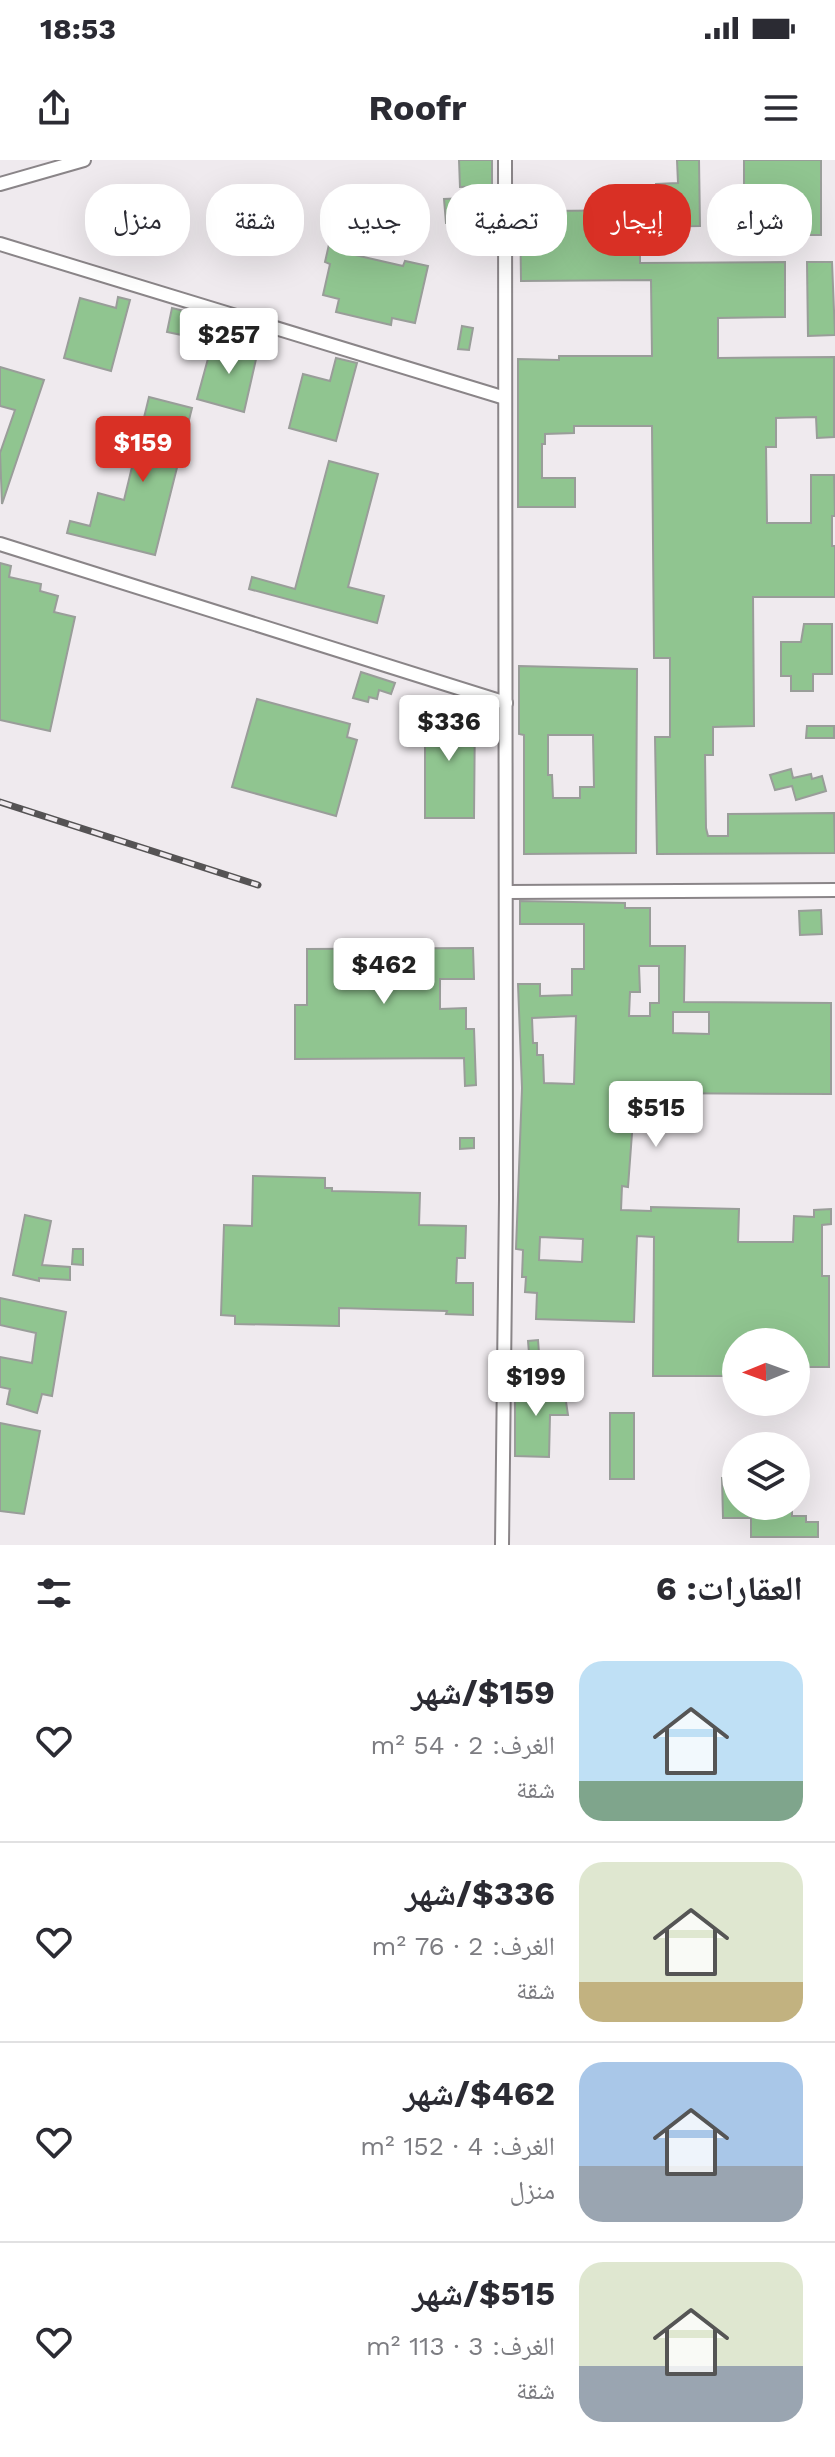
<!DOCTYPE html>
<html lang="ar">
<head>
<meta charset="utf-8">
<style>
	body { margin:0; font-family:"Work Sans","Noto Naskh Arabic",sans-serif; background:#f2f2f3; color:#2b2b33; direction:rtl; height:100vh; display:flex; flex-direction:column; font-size:30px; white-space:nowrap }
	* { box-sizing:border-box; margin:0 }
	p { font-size:26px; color:#7c7c81 }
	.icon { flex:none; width:44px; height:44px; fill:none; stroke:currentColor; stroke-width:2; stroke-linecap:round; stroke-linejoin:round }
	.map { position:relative; height:1385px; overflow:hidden; direction:ltr }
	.sheet { display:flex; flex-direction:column; background:#fff; flex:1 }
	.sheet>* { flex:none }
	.hud { position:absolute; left:24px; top:24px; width:788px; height:72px; direction:rtl; display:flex; gap:16px }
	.needle { width:52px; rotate:269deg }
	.buttons { position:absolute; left:722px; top:1168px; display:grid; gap:16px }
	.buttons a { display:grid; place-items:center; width:88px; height:88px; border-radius:50%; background:#fff; box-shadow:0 8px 32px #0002; font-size:40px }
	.price { position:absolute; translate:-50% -68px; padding:0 18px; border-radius:8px; background:#fff; color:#222; font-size:26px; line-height:52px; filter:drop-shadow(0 2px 4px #0008) }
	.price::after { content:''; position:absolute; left:50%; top:48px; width:24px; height:18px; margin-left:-12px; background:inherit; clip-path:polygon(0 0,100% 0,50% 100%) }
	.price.current { background:#d93025; color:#fff }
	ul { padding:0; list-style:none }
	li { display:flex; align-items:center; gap:24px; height:200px; padding:0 32px }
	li+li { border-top:2px solid #e1e1e2 }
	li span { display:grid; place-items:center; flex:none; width:224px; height:160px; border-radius:24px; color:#555 }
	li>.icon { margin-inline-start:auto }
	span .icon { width:96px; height:96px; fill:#fffc; stroke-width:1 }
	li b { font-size:34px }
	h2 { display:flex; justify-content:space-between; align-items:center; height:96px; padding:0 32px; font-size:34px }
	.chip { padding:0 28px; border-radius:32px; background:#fff; box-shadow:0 8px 32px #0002; font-size:28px; line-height:72px }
	.chip.current { background:#d93025; color:#fff }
	.status { display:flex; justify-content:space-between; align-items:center; height:56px; padding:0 40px; background:#fff; direction:ltr }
	.status svg { height:22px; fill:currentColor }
	header { display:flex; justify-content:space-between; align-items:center; height:104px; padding:0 32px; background:#fff; font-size:36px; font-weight:700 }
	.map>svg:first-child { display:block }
</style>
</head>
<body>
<div class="status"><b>18:53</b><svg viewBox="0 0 49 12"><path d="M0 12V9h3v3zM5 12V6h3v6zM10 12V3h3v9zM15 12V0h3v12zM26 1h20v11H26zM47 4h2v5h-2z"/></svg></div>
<header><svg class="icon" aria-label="menu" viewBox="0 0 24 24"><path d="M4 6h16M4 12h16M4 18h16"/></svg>Roofr<svg class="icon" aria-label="share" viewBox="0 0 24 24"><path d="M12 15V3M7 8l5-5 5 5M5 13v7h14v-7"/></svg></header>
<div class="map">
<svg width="835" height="1385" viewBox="0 0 835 1385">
	<rect width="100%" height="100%" fill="#efeaee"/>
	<!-- building -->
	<g fill="#90c590" stroke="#999d99" stroke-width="2" fill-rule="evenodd">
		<polygon points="459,0 492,0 492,26 460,27"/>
		<polygon points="677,0 699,0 700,66 640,67 640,103 785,102 785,157 718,158 718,198 834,197 834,277 817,278 816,257 776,258 776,287 766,287 767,363 811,363 811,315 834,315 835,356 832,356 832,386 835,386 835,437 753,437 754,566 713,567 713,595 705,595 706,668 708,676 728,676 728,654 834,653 835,693 657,694 655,577 670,577 670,498 654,498 652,266 574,266 574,273 545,274 545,284 542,284 542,318 575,318 575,347 518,347 518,199 559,200 559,196 652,196 651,120 521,121 520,46 544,46 544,51 656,50 656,24 678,23"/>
		<polygon points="744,0 821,0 821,75 781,75 781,83 744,83"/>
		<polygon points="467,38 468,62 446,63 444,39"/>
		<polygon points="333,67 347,70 342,92 403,106 405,101 428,106 415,163 392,158 391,165 336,152 339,139 323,135 330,104 325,102"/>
		<polygon points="807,102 832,102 835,175 808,176"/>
		<polygon points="118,137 130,140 111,211 64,198 80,138 116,148"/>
		<polygon points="172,148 201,155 196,178 167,172"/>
		<polygon points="462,166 473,168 469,190 458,189"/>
		<polygon points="212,184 259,186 244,252 197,239"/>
		<polygon points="336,198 357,203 336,281 289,268 303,214 330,221"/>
		<polygon points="0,207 44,220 2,344 0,293 15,250 0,246"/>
		<polygon points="149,237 192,248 155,395 67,373 70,361 90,366 98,333 124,340"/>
		<polygon points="329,301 378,314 348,427 384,436 377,463 249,429 252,417 295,429"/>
		<polygon points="0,403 11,406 9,417 41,424 40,431 58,436 54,452 75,457 50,571 0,560"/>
		<polygon points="804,464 832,464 832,514 813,514 813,531 791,531 791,516 781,516 781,482 801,482"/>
		<path d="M519,506L637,509L636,693L524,694V575L519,574ZM548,575H593L594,627H580V638H553L552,615H548Z"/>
		<polygon points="361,512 395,523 391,534 379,530 377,539 369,537 368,542 353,538"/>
		<polygon points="257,539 350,564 347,577 357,580 336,656 232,627"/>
		<polygon points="425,545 449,545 449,550 475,550 474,658 425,658"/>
		<polygon points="807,566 834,566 834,578 806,578"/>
		<polygon points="791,609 793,618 811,614 812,619 822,616 826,631 796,640 792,626 775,630 770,615"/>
		<path d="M520,741L625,743V748H650V786H685L684,842L831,843V934L635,933L628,1027L622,1026L621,1050L651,1051V1047L739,1049L738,1082H793L794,1056L814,1057V1050L831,1049V1064L822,1065V1116H829V1207H796V1182H736V1216H653L654,1077L637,1076L634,1162L536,1159L537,1133L525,1132L526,1117H522L523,1090L516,1089L522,928L518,824H540V836L572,835V809H584V764H520ZM639,806H659V843H650V856H629L630,832H640ZM673,852H709V874L673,873ZM576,856L574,924L544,923L543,895H537V883H533L532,858ZM540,1077L583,1079L582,1102L539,1100Z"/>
		<polygon points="821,750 822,774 800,775 799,751"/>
		<polygon points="473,788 474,819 440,819 440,849 466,848 466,869 474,869 476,925 465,926 464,898 295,899 295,845 307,845 307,789"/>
		<polygon points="460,978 474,978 474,988 460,989"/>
		<polygon points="253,1016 325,1018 325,1028 332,1028 332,1031 420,1033 419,1065 466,1066 465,1098 457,1098 456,1123 473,1123 473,1155 446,1154 447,1151 339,1148 339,1166 235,1164 235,1156 221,1155 224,1065 252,1066"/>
		<polygon points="25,1055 51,1061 42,1105 70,1107 70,1120 39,1118 39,1121 13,1115"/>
		<polygon points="73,1089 83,1089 83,1105 72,1104"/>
		<polygon points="0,1138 66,1152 52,1236 42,1234 37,1253 7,1244 10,1229 0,1227 0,1197 32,1203 36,1173 0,1165"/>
		<polygon points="538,1180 539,1193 529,1193 528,1181"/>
		<polygon points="515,1225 559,1225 559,1235 565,1235 568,1255 550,1255 549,1297 515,1296"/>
		<rect x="610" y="1253" width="24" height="66"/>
		<polygon points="0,1263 40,1271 24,1354 0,1351"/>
		<polygon points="722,1318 736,1318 736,1346 792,1346 792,1356 806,1356 806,1362 818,1362 818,1377 751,1377 751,1358 723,1358"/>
	</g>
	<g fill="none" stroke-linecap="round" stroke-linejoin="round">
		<!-- minor casing -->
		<g stroke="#8a8588" stroke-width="16">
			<g id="minor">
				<polyline points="0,24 84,0"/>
				<polyline points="0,84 505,238"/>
				<polyline points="0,384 506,543"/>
				<polyline points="506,732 835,730"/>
				<polyline points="502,1385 506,1039 505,0"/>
			</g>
		</g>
		<!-- minor -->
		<use href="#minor" stroke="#fff" stroke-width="12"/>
		<!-- rail casing -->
		<g stroke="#555354" stroke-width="7">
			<polyline id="rail" points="0,642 258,725"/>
		</g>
		<!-- rail -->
		<use href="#rail" stroke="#efeaee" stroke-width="4" stroke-dasharray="12" stroke-linecap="butt"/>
	</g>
</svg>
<div class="buttons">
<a><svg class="needle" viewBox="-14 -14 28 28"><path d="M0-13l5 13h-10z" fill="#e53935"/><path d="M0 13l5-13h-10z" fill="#7c7c81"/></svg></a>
<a><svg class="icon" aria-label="layers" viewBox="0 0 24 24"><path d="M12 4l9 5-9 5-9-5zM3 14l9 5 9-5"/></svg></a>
</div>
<b class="price" style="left:229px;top:216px">$257</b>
<b class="price current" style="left:143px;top:324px">$159</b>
<b class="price" style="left:449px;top:603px">$336</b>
<b class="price" style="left:384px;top:846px">$462</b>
<b class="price" style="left:656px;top:989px">$515</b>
<b class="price" style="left:536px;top:1258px">$199</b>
<div class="hud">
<a class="chip">شراء</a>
<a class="chip current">إيجار</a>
<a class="chip">تصفية</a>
<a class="chip">جديد</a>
<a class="chip">شقة</a>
<a class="chip">منزل</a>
</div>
</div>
<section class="sheet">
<h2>العقارات: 6<svg class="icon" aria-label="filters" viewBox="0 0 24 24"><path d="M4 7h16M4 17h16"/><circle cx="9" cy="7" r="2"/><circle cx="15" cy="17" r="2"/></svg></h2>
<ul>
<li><span style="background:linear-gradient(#bfe0f5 75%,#7fa58c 0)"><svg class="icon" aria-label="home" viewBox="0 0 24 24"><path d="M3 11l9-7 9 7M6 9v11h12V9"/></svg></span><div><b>$159/شهر</b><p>الغرف: 2 · 54 m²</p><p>شقة</p></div><svg class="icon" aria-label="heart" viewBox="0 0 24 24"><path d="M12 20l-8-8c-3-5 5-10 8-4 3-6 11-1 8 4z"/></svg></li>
<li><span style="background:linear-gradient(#dfe7d0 75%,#c2b280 0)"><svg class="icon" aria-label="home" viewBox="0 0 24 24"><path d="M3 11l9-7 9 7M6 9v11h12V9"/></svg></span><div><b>$336/شهر</b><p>الغرف: 2 · 76 m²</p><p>شقة</p></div><svg class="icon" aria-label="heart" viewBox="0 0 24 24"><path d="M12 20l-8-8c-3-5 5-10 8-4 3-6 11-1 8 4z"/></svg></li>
<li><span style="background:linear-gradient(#a9c7e8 65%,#9aa5b1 0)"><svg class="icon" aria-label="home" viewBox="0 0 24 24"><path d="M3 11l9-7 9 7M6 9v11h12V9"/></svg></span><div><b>$462/شهر</b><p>الغرف: 4 · 152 m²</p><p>منزل</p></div><svg class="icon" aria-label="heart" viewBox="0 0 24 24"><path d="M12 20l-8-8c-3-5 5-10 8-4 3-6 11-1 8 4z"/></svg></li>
<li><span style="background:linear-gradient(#dfe7d0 65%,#9aa5b1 0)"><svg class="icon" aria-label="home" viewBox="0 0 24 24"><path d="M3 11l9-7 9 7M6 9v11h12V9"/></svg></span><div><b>$515/شهر</b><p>الغرف: 3 · 113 m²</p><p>شقة</p></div><svg class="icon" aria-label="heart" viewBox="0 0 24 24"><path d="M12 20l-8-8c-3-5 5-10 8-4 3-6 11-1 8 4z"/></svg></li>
</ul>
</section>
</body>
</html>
